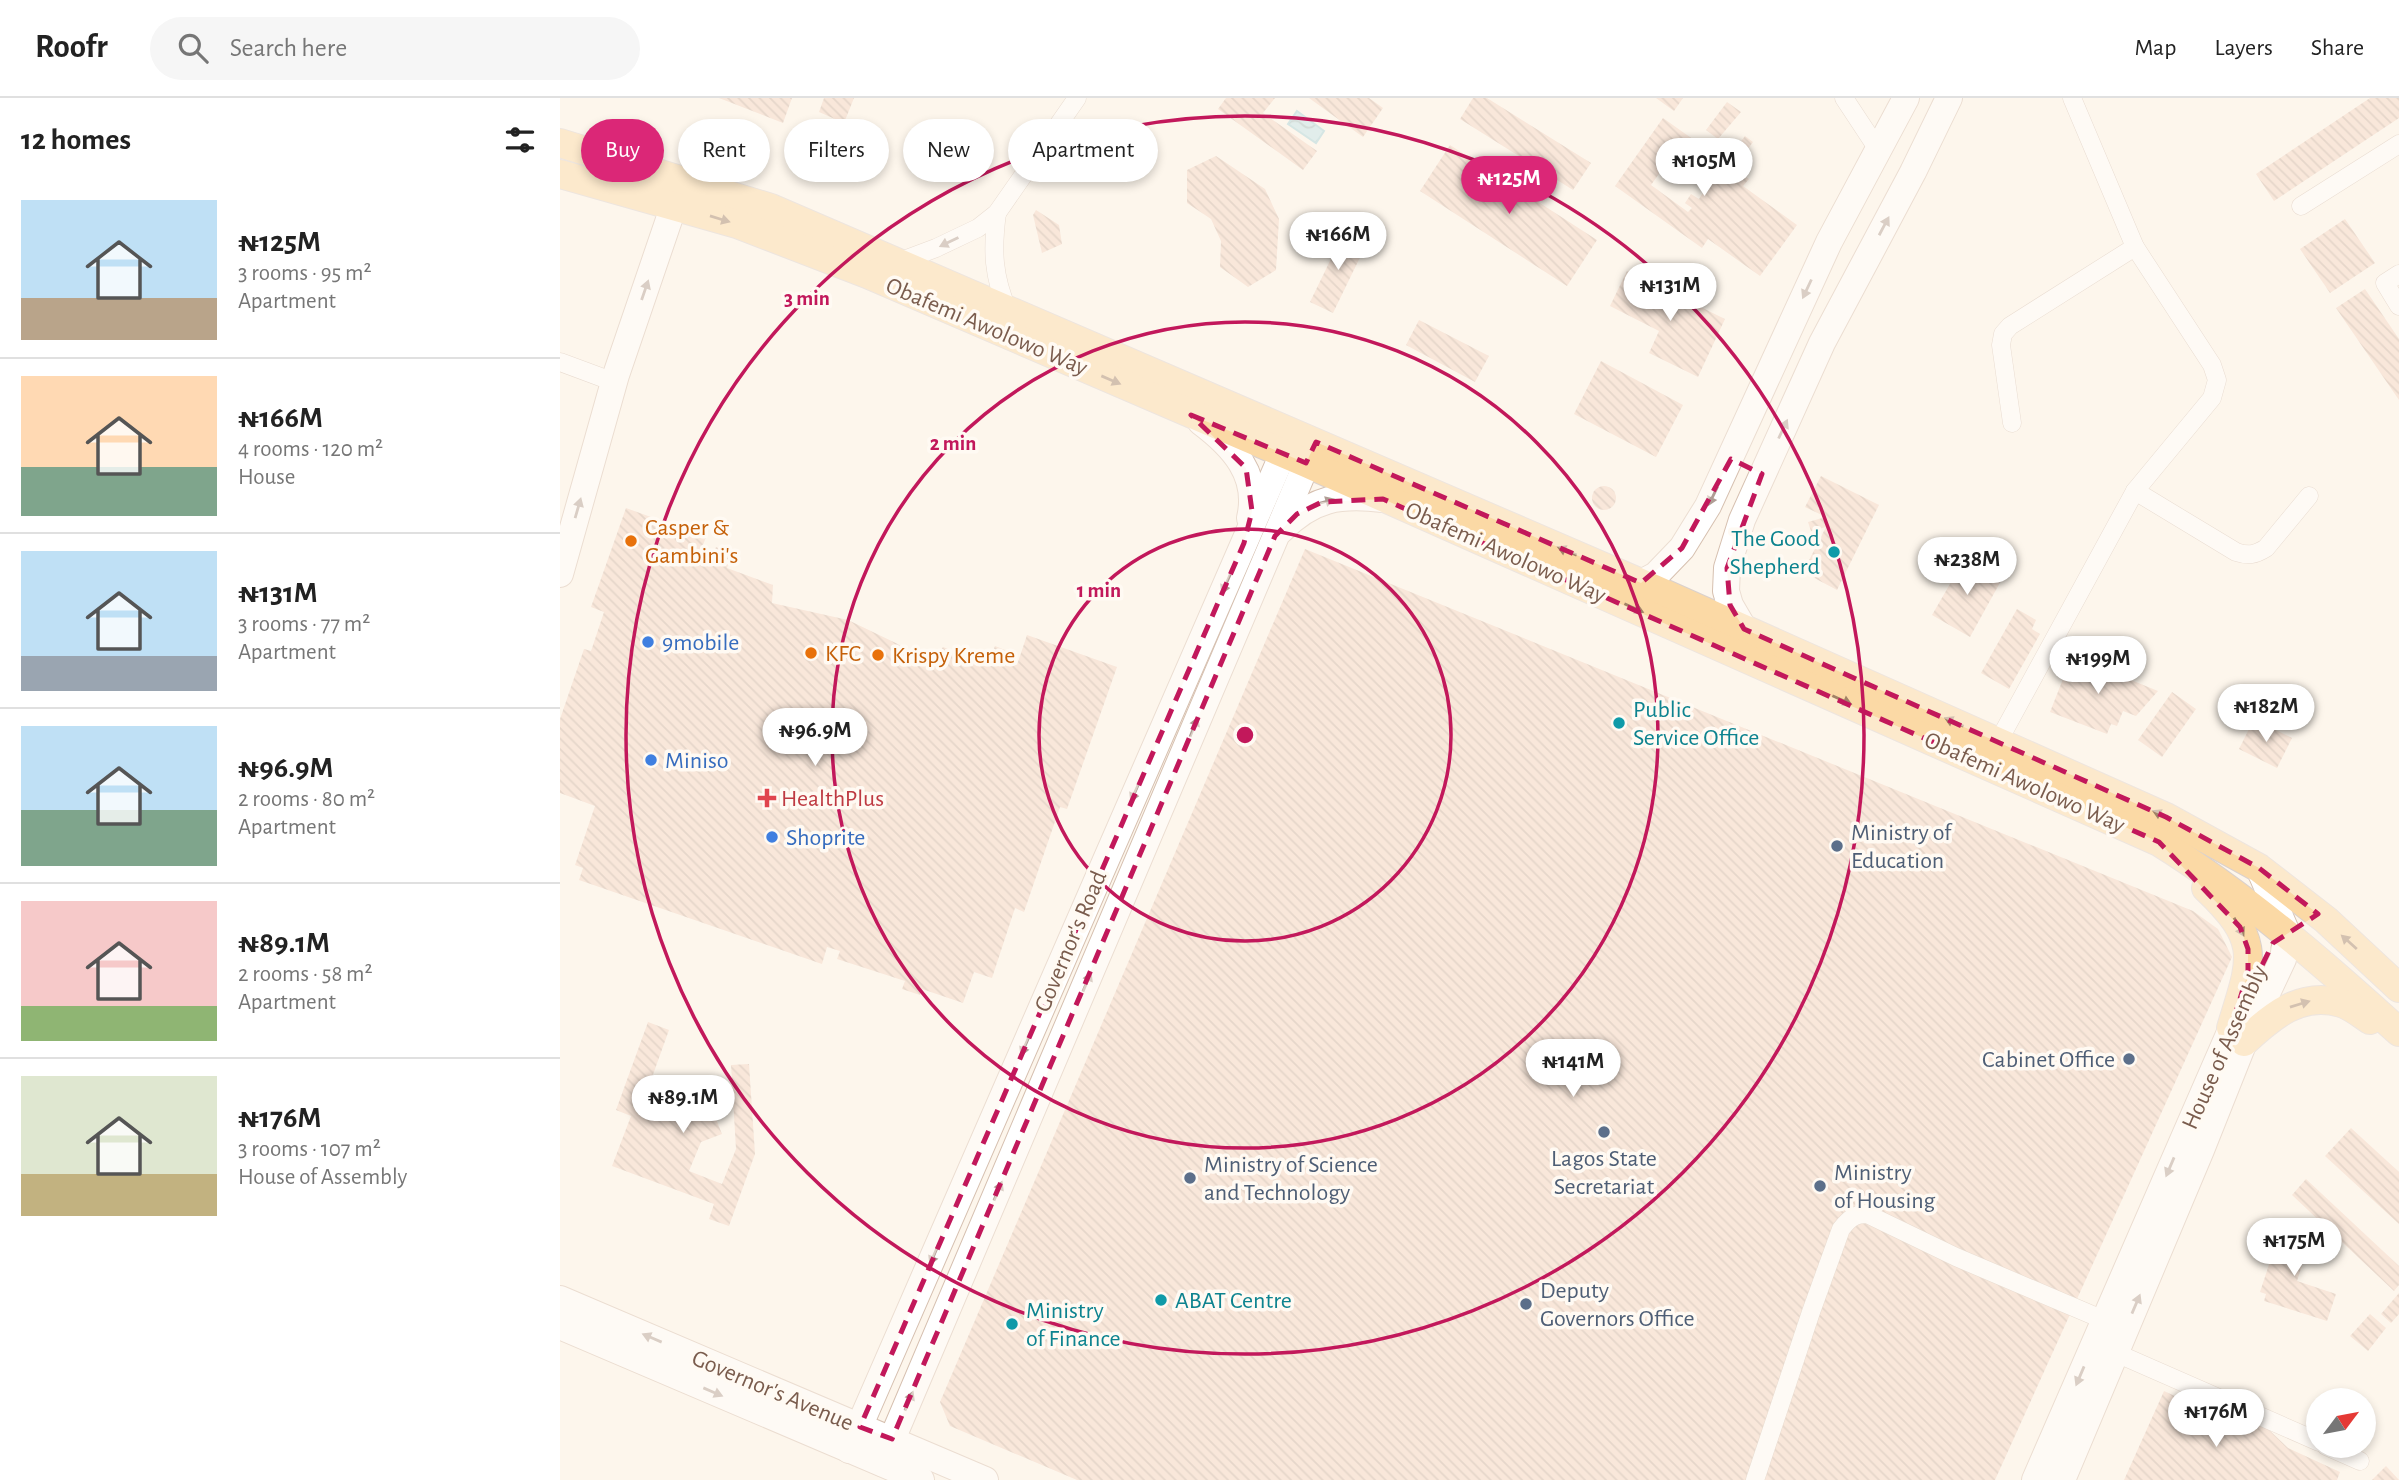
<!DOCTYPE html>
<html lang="en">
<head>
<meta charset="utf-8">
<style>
	body { margin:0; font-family:"Alegreya Sans",sans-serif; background:#f6f6f6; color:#222; height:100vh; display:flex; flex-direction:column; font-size:26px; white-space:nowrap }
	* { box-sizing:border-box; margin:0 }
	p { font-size:23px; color:#767676 }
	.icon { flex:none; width:38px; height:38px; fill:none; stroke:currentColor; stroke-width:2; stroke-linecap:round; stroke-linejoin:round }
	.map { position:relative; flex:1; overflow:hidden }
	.details { display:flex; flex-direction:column; background:#fff; width:560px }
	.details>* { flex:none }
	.top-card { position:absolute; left:21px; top:21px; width:665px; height:63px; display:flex; gap:14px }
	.needle { width:46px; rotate:58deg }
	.fabs { position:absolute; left:1746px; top:1290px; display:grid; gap:14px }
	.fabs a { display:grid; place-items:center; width:70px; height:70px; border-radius:50%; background:#fff; box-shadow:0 4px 10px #0003; font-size:35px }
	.price { position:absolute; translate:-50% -60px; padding:0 16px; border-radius:24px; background:#fff; color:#222; font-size:23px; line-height:46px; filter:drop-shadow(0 2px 4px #0008) }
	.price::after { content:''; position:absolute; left:50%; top:42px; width:21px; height:16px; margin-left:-10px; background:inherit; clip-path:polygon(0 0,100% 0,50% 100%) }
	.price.active { background:#db2777; color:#fff }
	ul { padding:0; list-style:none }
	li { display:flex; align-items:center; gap:21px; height:175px; padding:0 21px }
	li+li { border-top:2px solid #e0e0e0 }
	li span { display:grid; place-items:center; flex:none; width:196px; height:140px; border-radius:0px; color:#555 }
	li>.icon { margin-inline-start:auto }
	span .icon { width:84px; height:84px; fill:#fffc; stroke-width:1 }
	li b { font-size:30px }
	h2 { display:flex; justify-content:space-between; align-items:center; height:84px; padding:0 21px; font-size:30px }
	.chip { padding:0 24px; border-radius:32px; background:#fff; box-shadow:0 4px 10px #0003; font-size:24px; line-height:63px }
	.chip.active { background:#db2777; color:#fff }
	header { display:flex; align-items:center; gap:42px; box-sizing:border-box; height:98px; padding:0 35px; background:#fff; border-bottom:2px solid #e0e0e0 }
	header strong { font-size:33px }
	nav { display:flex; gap:38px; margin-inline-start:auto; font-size:24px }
	.search { width:490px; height:63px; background:#f6f6f6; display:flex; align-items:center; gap:18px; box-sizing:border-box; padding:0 24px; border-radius:38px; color:#767676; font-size:26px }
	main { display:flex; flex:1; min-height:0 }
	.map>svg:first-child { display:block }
</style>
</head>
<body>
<header>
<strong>Roofr</strong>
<div class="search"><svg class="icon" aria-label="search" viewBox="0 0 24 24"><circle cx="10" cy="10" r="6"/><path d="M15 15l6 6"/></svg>Search here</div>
<nav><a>Map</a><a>Layers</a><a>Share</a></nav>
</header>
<main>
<section class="details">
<h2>12 homes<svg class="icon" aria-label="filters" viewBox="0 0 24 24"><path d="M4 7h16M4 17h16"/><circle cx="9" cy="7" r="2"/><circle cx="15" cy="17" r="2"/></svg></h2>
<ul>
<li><span style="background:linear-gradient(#bfe0f5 70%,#b9a48a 0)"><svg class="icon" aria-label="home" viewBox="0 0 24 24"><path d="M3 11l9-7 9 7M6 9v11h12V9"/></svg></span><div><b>₦125M</b><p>3 rooms · 95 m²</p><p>Apartment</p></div></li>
<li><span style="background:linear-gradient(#ffd9b3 65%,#7fa58c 0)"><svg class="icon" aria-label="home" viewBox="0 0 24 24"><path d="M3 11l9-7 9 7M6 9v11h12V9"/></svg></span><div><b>₦166M</b><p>4 rooms · 120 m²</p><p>House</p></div></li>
<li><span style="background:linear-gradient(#bfe0f5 75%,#9aa5b1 0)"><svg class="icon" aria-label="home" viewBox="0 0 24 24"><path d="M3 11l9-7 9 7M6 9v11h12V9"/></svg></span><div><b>₦131M</b><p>3 rooms · 77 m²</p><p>Apartment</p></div></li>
<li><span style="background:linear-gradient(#bfe0f5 60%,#7fa58c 0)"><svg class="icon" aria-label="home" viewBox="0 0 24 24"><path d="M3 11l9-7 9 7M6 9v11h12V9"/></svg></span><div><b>₦96.9M</b><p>2 rooms · 80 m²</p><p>Apartment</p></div></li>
<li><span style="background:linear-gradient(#f6c9c9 75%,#8fb573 0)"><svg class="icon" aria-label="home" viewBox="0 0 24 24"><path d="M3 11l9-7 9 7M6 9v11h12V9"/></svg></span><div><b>₦89.1M</b><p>2 rooms · 58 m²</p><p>Apartment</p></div></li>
<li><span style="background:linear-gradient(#dfe7d0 70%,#c2b280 0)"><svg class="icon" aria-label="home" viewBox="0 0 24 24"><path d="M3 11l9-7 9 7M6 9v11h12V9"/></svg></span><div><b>₦176M</b><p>3 rooms · 107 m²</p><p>House of Assembly</p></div></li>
</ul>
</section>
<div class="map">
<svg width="1839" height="1382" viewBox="0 0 1839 1382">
	<defs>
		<pattern id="water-waves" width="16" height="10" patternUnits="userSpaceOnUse" patternTransform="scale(1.75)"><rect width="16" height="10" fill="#bfe3e8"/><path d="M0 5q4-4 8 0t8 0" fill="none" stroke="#a0bbbe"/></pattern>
		<pattern id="building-back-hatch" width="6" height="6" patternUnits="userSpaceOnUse" patternTransform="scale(1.75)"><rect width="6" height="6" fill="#f3d5c3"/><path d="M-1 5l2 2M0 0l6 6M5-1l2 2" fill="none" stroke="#cab0a1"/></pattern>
	</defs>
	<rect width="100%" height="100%" fill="#fdf6ec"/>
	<!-- water -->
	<polygon fill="url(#water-waves)" stroke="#a5d3da" stroke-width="2" points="737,13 764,33 756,45 728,26"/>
	<!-- building -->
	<g fill="url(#building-back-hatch)" fill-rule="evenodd">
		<polygon points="159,0 232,0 223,25"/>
		<polygon points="264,0 294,0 284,25 259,14"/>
		<polygon points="666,0 715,0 703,15 757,53 743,72 658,11"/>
		<polygon points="749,0 809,0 823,10 803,39"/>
		<polygon points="913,0 927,0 1031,65 1013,92 900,21"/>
		<polygon points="1096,0 1123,0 1114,13"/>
		<polygon points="1810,0 1839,0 1839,20 1714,103 1696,76"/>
		<polygon points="1167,4 1181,14 1158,41 1146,32"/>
		<path d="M1103,20L1189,81L1183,88L1237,127L1200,178L1148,141L1142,150L1055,88ZM1117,51L1155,79L1151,83L1144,78L1137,87L1144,93L1139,101L1131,96L1125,105L1132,110L1128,114L1091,87Z"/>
		<polygon points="1185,38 1193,44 1181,60 1173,54"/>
		<polygon points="890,47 1037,142 1007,188 860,93"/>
		<polygon points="656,58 705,91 719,121 716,172 688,189 660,169 661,143 651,121 627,105 627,72"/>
		<polygon points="476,112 499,127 502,146 482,155 473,117"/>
		<polygon points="1785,121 1815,165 1770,195 1740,151"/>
		<polygon points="784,134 807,145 773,215 750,204"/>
		<polygon points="1067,173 1165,221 1138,279 1089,255 1099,233 1050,208"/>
		<polygon points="1805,191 1839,241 1839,302 1776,210"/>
		<polygon points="859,222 929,258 915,284 846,247"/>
		<polygon points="1041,263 1123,307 1096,359 1014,316"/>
		<polygon points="1261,378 1319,407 1277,492 1243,474 1266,429 1251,433 1248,424 1266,419 1245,409"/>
		<circle cx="1044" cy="400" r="12"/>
		<polygon points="66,410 146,439 140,455 152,460 156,449 172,455 167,470 213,487 212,505 288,522 373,563 383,549 428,566 435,548 450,554 447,563 457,567 467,537 557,569 507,711 500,709 464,814 455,810 432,880 414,874 403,905 362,891 360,897 342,891 345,883 277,861 280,853 267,849 262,866 19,782 23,770 15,767 35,708 0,695 0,621 24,551 31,553 44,514 31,509"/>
		<polygon points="745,451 1633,813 1658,831 1672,859 1435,1382 517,1382 390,1328 380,1304"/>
		<polygon points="1405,460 1442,481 1410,539 1372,517"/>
		<polygon points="1457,511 1476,522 1472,531 1480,536 1449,591 1421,575"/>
		<polygon points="1512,558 1598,593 1576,618 1563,613 1557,628 1551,626 1547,636 1490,614"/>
		<polygon points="1612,594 1636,611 1602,659 1578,642"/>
		<polygon points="1694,621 1732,640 1717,670 1679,651"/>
		<polygon points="88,924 109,932 81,1010 128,1028 135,1009 154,1016 162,1036 141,1044 129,1073 162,1086 176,1051 171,967 189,966 195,1056 169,1128 149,1121 154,1106 52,1068 71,1018 56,1012"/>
		<polygon points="1791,1030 1839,1074 1839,1126 1765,1058"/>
		<polygon points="1746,1081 1839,1168 1839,1187 1834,1193 1732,1097"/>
		<polygon points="1722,1127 1752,1136 1737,1183 1776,1196 1767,1223 1704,1203 1706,1196 1700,1194"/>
		<polygon points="1839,1195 1839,1216 1831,1225 1821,1216"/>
		<polygon points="1810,1216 1826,1230 1808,1253 1790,1238"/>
		<polygon points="1604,1293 1658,1318 1691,1321 1705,1328 1728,1350 1780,1374 1777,1382 1564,1382"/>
		<polygon points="1826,1368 1839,1382 1812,1382"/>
	</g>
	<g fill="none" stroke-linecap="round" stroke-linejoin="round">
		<!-- street casing -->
		<g stroke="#d1beb0" stroke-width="19">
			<g id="street">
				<polyline points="1284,0 1319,53"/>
				<polyline points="1741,108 1839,46"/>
				<path d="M437,115C432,152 433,178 448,213"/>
				<polyline points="336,165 376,150 418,130 437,115 517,0"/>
				<polyline points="1839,176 1825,185 1839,208"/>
				<polyline points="0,264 54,284"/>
				<polyline points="1452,325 1441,247 1443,236 1450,228 1575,149"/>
				<path d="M1575,393L1676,454C1688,458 1695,457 1706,450L1749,398"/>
				<polyline points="1438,644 1575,393 1652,300 1657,282 1652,267 1575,149 1512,0"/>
				<polyline points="1556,1255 1759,1344"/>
				<polyline points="1766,1348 1800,1363"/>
				<path d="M1195,1382L1251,1214L1281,1131C1289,1121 1294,1116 1307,1116L1396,1159L1544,1222"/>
			</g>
		</g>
		<!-- secondary casing -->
		<g stroke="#d6c0b0" stroke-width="28">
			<g id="secondary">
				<path d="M641,324C673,348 700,377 690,420"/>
				<path d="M721,432C753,400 779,396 823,401"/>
				<polyline points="0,476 56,277 114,107"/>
				<polyline points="1081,485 1096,477 1122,450 1148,408 1269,144 1346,0"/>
				<polyline points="1184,531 1170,507 1166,493 1167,470 1182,422 1262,245 1353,74 1389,0"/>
				<polyline points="0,1201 425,1382"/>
				<polyline points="0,1228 361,1382"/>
				<polyline points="289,1352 732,335"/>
				<polyline points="322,1365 755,346"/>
				<polyline points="1475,1382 1674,925"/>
				<polyline points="1502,1382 1641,1052 1684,944 1723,861 1727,835 1699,770"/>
			</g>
		</g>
		<!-- primary casing -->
		<g stroke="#dad1cd" stroke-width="30">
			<g id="primary">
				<polyline points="0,45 211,110 1081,485 1606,719 1699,770 1766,822 1839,890"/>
				<path d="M0,76L177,126L307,176L746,365L1599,744C1687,799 1763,865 1839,934"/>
				<path d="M1646,790C1703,844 1692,861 1671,930"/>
				<path d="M1684,944C1712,918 1741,893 1781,905C1791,908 1801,916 1810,922"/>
			</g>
		</g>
		<!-- street -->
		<use href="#street" stroke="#fff" stroke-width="18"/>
		<!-- secondary -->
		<use href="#secondary" stroke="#fff" stroke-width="26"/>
		<!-- primary -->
		<use href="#primary" stroke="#fbd9a5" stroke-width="28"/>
	</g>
	<!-- one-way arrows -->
	<defs><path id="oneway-solid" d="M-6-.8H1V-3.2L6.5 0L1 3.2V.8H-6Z" transform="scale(1.75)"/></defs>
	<g fill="#a18267">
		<use href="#oneway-solid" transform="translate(160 121) rotate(17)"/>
		<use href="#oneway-solid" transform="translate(551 282) rotate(23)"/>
		<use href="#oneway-solid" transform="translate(1007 453) rotate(-157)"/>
		<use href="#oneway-solid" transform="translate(1074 510) rotate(24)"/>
		<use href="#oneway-solid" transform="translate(1282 602) rotate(24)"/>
		<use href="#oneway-solid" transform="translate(1394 624) rotate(-156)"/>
		<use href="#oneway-solid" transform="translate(1602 717) rotate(-155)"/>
		<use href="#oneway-solid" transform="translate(1679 829) rotate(62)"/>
		<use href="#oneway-solid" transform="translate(1789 844) rotate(-138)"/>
		<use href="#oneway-solid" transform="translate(1740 906) rotate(-17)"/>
	</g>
	<g fill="#af9d94">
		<use href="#oneway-solid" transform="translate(1324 128) rotate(-62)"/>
		<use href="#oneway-solid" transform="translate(389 144) rotate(154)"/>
		<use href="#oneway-solid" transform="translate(1247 191) rotate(115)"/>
		<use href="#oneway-solid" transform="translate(85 192) rotate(-71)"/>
		<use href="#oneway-solid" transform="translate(1223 331) rotate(-65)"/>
		<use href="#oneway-solid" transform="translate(1153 398) rotate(116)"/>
		<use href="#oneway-solid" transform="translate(764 404) rotate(-16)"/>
		<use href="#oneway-solid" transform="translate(18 410) rotate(-74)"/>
		<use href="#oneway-solid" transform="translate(666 486) rotate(114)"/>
		<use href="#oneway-solid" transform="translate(634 629) rotate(-68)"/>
		<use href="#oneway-solid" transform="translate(575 694) rotate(114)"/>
		<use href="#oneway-solid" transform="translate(527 884) rotate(-67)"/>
		<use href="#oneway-solid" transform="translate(465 948) rotate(113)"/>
		<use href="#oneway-solid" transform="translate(1610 1069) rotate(113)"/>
		<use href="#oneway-solid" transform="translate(438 1093) rotate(-67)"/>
		<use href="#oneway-solid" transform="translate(374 1157) rotate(113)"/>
		<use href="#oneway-solid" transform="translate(1576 1206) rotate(-67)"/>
		<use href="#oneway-solid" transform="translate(92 1240) rotate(-157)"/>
		<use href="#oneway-solid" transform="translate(1520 1278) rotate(113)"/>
		<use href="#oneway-solid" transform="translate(153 1294) rotate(23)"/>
		<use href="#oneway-solid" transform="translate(349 1303) rotate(-67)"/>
	</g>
	<!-- marked area -->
	<path d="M0 0H1839V1382H0ZM631,317L746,365L756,344L1081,485L1122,450L1171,361L1202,376L1167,470L1170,507L1184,531L1606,719L1699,770L1758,816L1713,845L1671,930L1688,875V851L1680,829L1599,744L823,401L762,404L737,416L715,438L332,1341L300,1329L684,445L692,413L686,370Z" fill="#fdf6ec" fill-opacity=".55" fill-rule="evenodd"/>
	<path fill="none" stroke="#c2185b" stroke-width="5" stroke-dasharray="14 9" stroke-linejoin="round" d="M631,317L746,365L756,344L1081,485L1122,450L1171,361L1202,376L1167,470L1170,507L1184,531L1606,719L1699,770L1758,816L1713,845L1671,930L1688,875V851L1680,829L1599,744L823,401L762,404L737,416L715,438L332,1341L300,1329L684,445L692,413L686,370Z"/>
	<!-- distance rings -->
	<g fill="none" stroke="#c2185b" stroke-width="3.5">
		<circle cx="685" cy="637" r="206"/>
		<circle cx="685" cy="637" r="413"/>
		<circle cx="685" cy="637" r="619"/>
	</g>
	<!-- markers -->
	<g fill="#e8710a" stroke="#fffaf3" stroke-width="2.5">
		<circle cx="71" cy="443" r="7"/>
		<circle cx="251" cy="555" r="7"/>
		<circle cx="318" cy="557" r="7"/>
	</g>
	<g fill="#0f9aa8" stroke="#fffaf3" stroke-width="2.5">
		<circle cx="1274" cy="454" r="7"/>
		<circle cx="1059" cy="625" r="7"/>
		<circle cx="601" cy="1202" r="7"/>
		<circle cx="452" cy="1226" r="7"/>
	</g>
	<g fill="#3f7fe0" stroke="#fffaf3" stroke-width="2.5">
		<circle cx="88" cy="544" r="7"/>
		<circle cx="91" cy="662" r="7"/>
		<circle cx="212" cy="739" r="7"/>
	</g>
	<path fill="#e0444e" stroke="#fffaf3" stroke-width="2.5" d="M203.5 689.5h7v7h7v7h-7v7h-7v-7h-7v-7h7z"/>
	<g fill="#5c6f8a" stroke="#fffaf3" stroke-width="2.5">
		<circle cx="1277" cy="748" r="7"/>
		<circle cx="1569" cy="961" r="7"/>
		<circle cx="1044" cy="1034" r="7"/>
		<circle cx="630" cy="1080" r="7"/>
		<circle cx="1260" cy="1088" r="7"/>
		<circle cx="966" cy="1206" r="7"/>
	</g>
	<g text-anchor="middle" stroke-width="7" stroke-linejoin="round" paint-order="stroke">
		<!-- street labels -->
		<g font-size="24" fill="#7a5c4d" stroke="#fffaf3">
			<text transform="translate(427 228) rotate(23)" y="8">Obafemi Awolowo Way</text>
			<text transform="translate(946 454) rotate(24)" y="8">Obafemi Awolowo Way</text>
			<text transform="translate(1465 684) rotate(24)" y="8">Obafemi Awolowo Way</text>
			<text transform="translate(510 843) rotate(-67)" y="8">Governor's Road</text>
			<text transform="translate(1664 949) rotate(-66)" y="8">House of Assembly</text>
			<text transform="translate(213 1292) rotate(23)" y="8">Governor's Avenue</text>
		</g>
		<!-- food labels -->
		<g font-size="24" fill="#c56008" stroke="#fffaf3" text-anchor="start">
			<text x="85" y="437">Casper &amp;<tspan x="85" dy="28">Gambini's</tspan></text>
			<text x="265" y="563">KFC</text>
			<text x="332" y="565">Krispy Kreme</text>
		</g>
		<!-- culture labels -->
		<g font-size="24" fill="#0d838f" stroke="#fffaf3" text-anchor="start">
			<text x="1260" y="448" text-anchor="end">The Good<tspan x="1260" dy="28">Shepherd</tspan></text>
			<text x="1073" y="619">Public<tspan x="1073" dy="28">Service Office</tspan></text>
			<text x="615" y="1210">ABAT Centre</text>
			<text x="466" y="1220">Ministry<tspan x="466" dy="28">of Finance</tspan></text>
		</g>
		<!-- shop labels -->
		<g font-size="24" fill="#366cbe" stroke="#fffaf3" text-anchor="start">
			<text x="102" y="552">9mobile</text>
			<text x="105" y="670">Miniso</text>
			<text x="226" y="747">Shoprite</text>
		</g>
		<!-- health labels -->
		<g font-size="24" fill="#be3a42" stroke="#fffaf3" text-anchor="start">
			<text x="221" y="708">HealthPlus</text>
		</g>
		<!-- service labels -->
		<g font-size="24" fill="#4e5e75" stroke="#fffaf3" text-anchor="start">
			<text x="1291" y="742">Ministry of<tspan x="1291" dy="28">Education</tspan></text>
			<text x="1555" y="969" text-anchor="end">Cabinet Office</text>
			<text x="1044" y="1068" text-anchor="middle">Lagos State<tspan x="1044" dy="28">Secretariat</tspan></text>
			<text x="644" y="1074">Ministry of Science<tspan x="644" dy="28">and Technology</tspan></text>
			<text x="1274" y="1082">Ministry<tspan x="1274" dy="28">of Housing</tspan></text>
			<text x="980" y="1200">Deputy<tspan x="980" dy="28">Governors Office</tspan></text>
		</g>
	</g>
	<circle cx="685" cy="637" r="10" fill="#c2185b" stroke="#fffaf3" stroke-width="3.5"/>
	<g font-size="21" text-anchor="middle" font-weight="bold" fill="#c2185b" stroke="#fffaf3" stroke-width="7" stroke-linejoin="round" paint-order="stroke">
		<text x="247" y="207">3 min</text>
		<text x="393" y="352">2 min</text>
		<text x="539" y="499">1 min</text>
	</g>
</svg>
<div class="fabs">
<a><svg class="needle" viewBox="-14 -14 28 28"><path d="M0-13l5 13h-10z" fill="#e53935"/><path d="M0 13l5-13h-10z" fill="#767676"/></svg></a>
</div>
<b class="price" style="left:1144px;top:100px">₦105M</b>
<b class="price active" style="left:949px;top:118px">₦125M</b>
<b class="price" style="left:778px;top:174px">₦166M</b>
<b class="price" style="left:1110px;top:225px">₦131M</b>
<b class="price" style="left:1407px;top:499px">₦238M</b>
<b class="price" style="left:1538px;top:598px">₦199M</b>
<b class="price" style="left:1706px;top:646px">₦182M</b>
<b class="price" style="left:255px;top:670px">₦96.9M</b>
<b class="price" style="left:1013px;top:1001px">₦141M</b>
<b class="price" style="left:123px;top:1037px">₦89.1M</b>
<b class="price" style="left:1734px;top:1180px">₦175M</b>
<b class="price" style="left:1656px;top:1351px">₦176M</b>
<div class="top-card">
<a class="chip active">Buy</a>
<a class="chip">Rent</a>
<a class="chip">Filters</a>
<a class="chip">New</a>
<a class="chip">Apartment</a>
</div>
</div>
</main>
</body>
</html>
